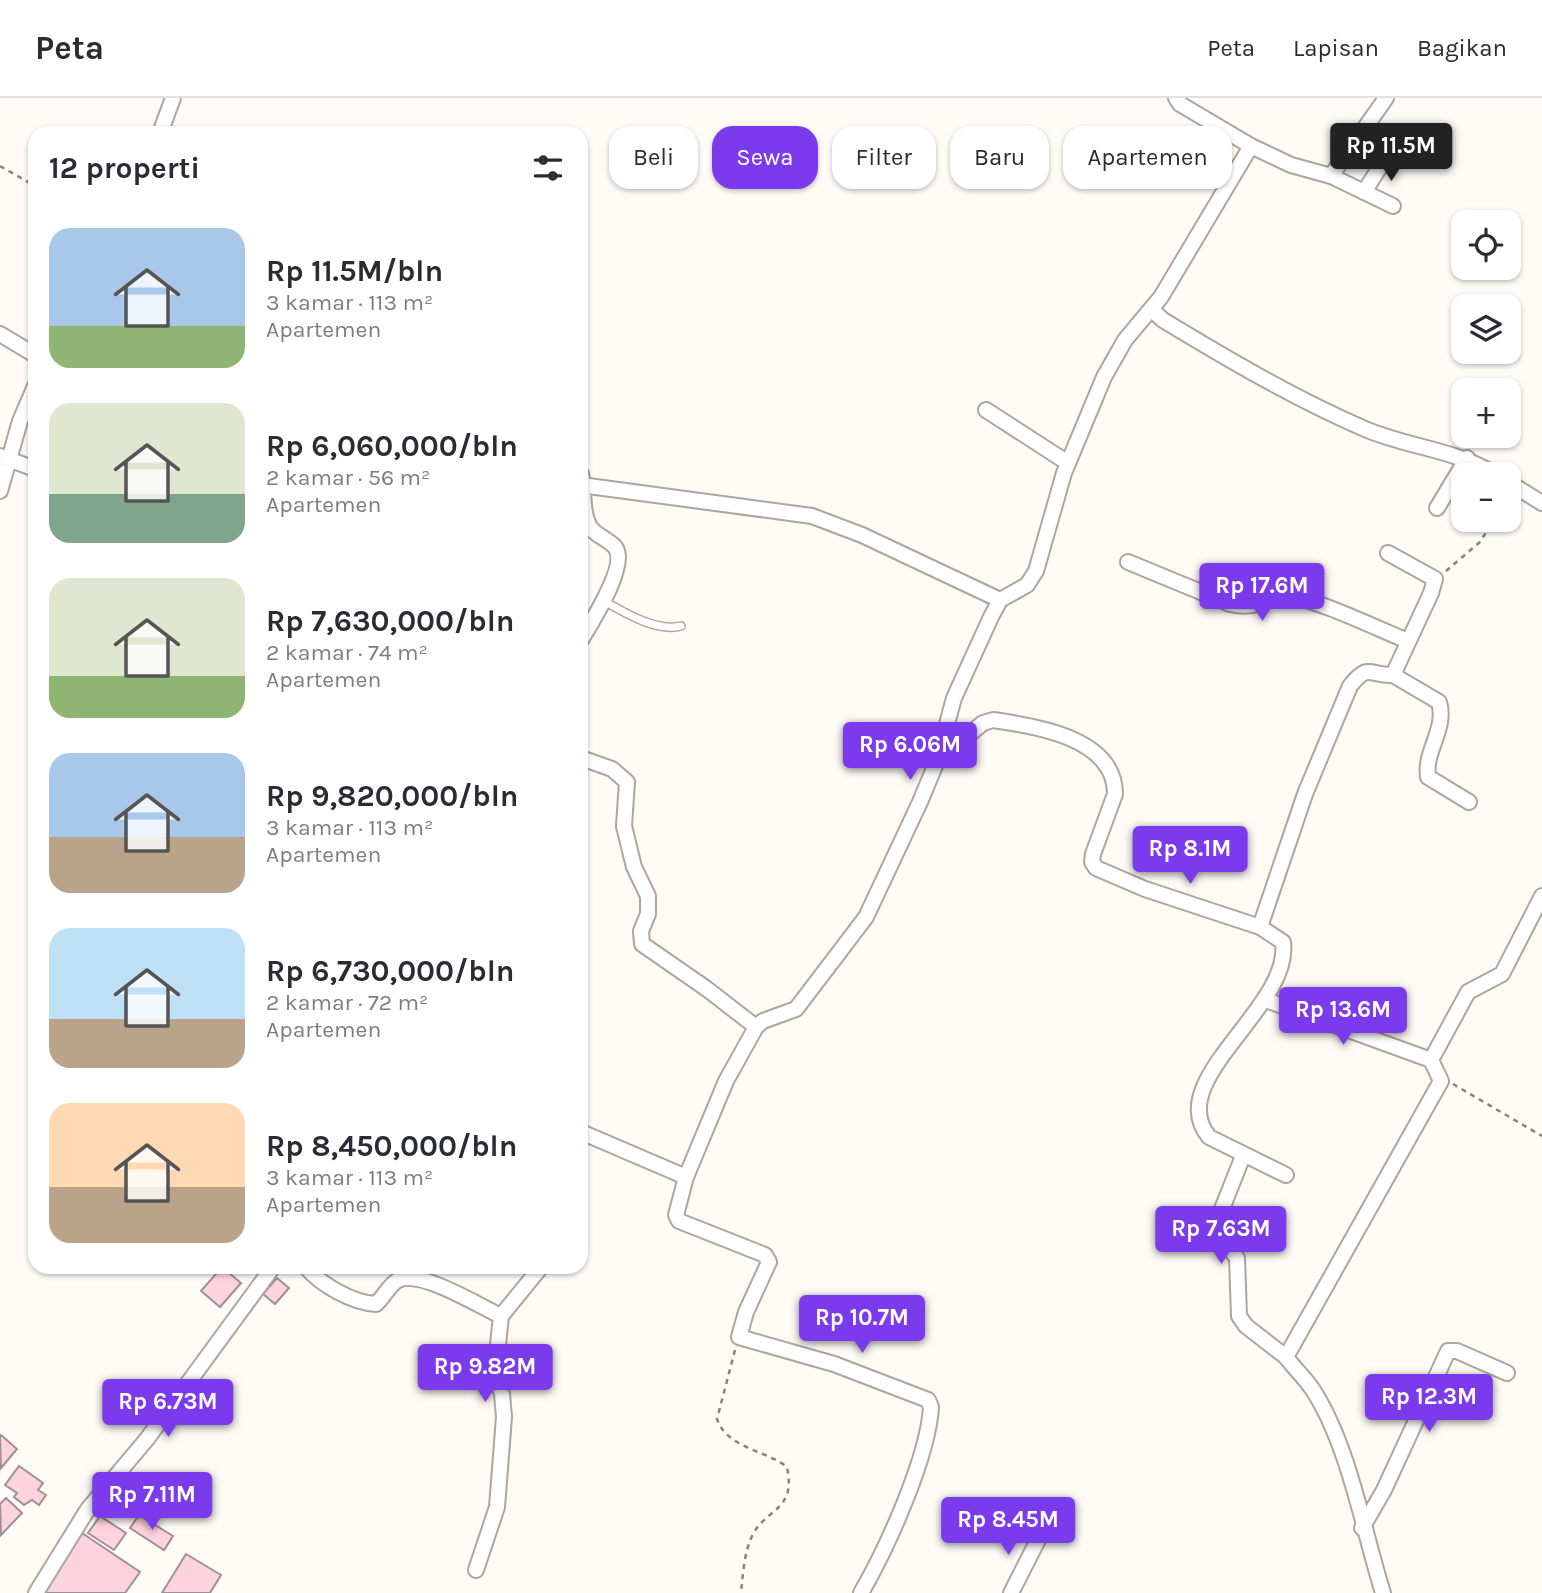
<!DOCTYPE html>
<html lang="id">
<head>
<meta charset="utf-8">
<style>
	body { margin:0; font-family:Karla,sans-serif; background:#f7f7f7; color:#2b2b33; height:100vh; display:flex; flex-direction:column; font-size:26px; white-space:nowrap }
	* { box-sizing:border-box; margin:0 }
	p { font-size:23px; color:#7c7c81 }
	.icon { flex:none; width:38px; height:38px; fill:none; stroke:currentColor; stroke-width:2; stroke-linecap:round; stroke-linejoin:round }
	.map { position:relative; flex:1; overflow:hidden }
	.side { position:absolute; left:28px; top:28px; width:560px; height:1148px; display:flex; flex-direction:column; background:#fff; border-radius:21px; box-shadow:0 2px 5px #0004 }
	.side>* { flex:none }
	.hud { position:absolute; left:609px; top:28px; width:665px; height:63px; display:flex; gap:14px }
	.tools { position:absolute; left:1451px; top:112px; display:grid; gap:14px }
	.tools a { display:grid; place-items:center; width:70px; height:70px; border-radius:14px; background:#fff; box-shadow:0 2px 5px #0004; font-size:35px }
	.price { position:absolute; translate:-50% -60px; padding:0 16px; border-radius:7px; background:#7c3aed; color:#fff; font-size:23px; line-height:46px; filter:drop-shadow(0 2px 4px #0008) }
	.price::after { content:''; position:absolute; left:50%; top:42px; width:21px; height:16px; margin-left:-10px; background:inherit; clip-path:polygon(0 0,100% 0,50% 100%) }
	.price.active { background:#222; color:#fff }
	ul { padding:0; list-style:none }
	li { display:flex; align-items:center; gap:21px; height:175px; padding:0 21px }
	li span { display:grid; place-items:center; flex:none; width:196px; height:140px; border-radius:21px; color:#555 }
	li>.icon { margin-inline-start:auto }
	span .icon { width:84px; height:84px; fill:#fffc; stroke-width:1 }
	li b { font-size:30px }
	h2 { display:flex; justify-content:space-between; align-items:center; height:84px; padding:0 21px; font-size:30px }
	.chip { padding:0 24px; border-radius:21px; background:#fff; box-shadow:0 2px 5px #0004; font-size:24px; line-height:63px }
	.chip.active { background:#7c3aed; color:#fff }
	header { display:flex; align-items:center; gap:42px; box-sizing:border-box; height:98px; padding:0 35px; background:#fff; border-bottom:2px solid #e1e1e2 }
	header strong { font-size:33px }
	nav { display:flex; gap:38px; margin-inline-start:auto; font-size:24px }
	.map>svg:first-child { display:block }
</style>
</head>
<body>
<header>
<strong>Peta</strong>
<nav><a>Peta</a><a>Lapisan</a><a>Bagikan</a></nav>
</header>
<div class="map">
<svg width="1542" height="1495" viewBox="0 0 1542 1495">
	<rect width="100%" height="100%" fill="#fefaf6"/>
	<!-- building -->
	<g fill="#fed3e0" stroke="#9e9094" stroke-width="2">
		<polygon points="222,1169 241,1185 220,1209 201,1193"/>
		<polygon points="277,1180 289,1190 275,1206 263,1196"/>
		<polygon points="1,1337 17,1351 1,1370 0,1339"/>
		<polygon points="19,1368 43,1385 38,1392 46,1397 39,1407 32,1402 24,1407 14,1399 17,1395 5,1387"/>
		<polygon points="6,1400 22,1415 1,1437 0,1406"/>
		<polygon points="139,1417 173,1438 164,1452 130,1430"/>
		<polygon points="100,1418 126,1435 114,1452 88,1435"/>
		<polygon points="82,1435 140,1474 125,1495 42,1495"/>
		<polygon points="186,1456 221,1477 210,1495 162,1495"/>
	</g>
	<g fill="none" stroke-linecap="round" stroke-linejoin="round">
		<!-- service casing -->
		<g stroke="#afa59c" stroke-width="10">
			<path id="service" d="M604,503C625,515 656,534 681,528"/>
		</g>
		<!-- minor casing -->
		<g stroke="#afa59c" stroke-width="18">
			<g id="minor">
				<polyline points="160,35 173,0"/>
				<polyline points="1251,48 1291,67 1331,78 1386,0"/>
				<polyline points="1331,78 1393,108"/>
				<polyline points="1364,94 1387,58"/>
				<path d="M1152,212L1163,222C1229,262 1294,300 1365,331C1410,350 1450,350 1495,376"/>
				<polyline points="0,236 35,257"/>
				<polyline points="986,312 1068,365"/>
				<polyline points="0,358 35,371"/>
				<path d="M581,376C585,392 581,414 590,429C596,438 608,441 615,449C629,466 591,525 581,542"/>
				<polyline points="1508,384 1542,405"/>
				<polyline points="581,387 812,418 862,437 1000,502"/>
				<polyline points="0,393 20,323 35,288"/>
				<polyline points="1437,410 1467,360"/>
				<path d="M1128,464L1230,506C1262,513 1264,496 1287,498C1317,501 1378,531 1408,543"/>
				<path d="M1393,577L1439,604C1447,632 1424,652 1428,679L1469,704"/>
				<polyline points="581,660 612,671 627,684 624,728 634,769 648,798 648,816 641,833 642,846 707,891 756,929"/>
				<path d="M937,663L983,625L993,622C1036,628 1115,640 1115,696L1093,756L1092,764L1096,770L1145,791L1260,829L1283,844C1292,910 1162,982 1209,1039L1286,1077"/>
				<path d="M1260,829L1305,696L1350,588C1369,564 1369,578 1393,577L1431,495L1435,481L1388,455"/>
				<polyline points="1266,902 1431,962"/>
				<polyline points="581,1034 686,1079 726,983 756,929 763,923 796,911 866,819 920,704 937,663 954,600 991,519 1000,502 1027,487 1036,473 1064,375 1104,279 1125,242 1161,199 1251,48 1180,6 1176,0"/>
				<polyline points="1243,1058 1220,1116 1218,1135 1237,1160 1239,1218 1246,1228 1286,1259"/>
				<path d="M686,1079L676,1117L679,1123L765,1157L769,1164L746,1214L739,1239L834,1266L928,1302L931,1309C928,1360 887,1450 861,1495"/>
				<path d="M306,1169C321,1187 353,1205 376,1206C384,1199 389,1187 398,1182C420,1171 479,1208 501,1218"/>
				<polyline points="1362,1430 1384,1392 1448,1253 1457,1253 1507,1275"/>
				<polyline points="476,1472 497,1409 504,1319 502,1296 495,1275 501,1218 541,1169"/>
				<polyline points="36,1495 88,1411 147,1341 273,1169"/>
				<polyline points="1011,1495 1041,1436 1039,1425 1024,1417"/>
				<path d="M1383,1495C1363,1431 1349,1348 1313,1292C1305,1280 1294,1270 1286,1259L1441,983L1431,962L1468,894L1502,876L1542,798"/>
			</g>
		</g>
		<!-- path -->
		<g stroke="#86827f" stroke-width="2.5" stroke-dasharray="5 5" stroke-linecap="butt">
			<polyline points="0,68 35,88"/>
			<polyline points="1446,473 1480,444 1494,422"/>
			<polyline points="1453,986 1542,1038"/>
			<path d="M735,1252L717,1321C727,1350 765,1352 787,1369C796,1413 768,1409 753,1436C744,1454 743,1476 741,1495"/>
		</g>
		<!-- service -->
		<use href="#service" stroke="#fff" stroke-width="7"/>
		<!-- minor -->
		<use href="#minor" stroke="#fff" stroke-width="14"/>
	</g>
</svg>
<div class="tools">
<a><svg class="icon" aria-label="locate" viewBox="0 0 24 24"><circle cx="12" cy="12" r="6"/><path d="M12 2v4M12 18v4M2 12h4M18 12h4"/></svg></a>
<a><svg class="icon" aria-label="layers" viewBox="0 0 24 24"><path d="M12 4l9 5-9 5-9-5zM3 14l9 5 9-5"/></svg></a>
<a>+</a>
<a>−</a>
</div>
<b class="price active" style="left:1391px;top:85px">Rp 11.5M</b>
<b class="price" style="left:1262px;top:525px">Rp 17.6M</b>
<b class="price" style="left:910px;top:684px">Rp 6.06M</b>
<b class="price" style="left:1190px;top:788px">Rp 8.1M</b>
<b class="price" style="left:1343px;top:949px">Rp 13.6M</b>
<b class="price" style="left:1221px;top:1168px">Rp 7.63M</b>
<b class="price" style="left:862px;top:1257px">Rp 10.7M</b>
<b class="price" style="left:485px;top:1306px">Rp 9.82M</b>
<b class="price" style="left:1429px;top:1336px">Rp 12.3M</b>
<b class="price" style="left:168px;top:1341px">Rp 6.73M</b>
<b class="price" style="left:152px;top:1434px">Rp 7.11M</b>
<b class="price" style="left:1008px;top:1459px">Rp 8.45M</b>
<div class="hud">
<a class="chip">Beli</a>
<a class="chip active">Sewa</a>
<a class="chip">Filter</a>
<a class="chip">Baru</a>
<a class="chip">Apartemen</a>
</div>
<section class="side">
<h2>12 properti<svg class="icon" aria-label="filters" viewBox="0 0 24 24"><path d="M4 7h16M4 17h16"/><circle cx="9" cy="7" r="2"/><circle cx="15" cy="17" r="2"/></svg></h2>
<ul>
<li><span style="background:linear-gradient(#a9c7e8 70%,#8fb573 0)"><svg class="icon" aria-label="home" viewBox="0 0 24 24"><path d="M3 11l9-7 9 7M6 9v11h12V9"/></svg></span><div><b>Rp 11.5M/bln</b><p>3 kamar · 113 m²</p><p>Apartemen</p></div></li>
<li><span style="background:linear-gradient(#dfe7d0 65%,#7fa58c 0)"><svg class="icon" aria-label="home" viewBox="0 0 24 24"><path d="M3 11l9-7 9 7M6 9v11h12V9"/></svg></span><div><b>Rp 6,060,000/bln</b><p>2 kamar · 56 m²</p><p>Apartemen</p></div></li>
<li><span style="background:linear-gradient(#dfe7d0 70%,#8fb573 0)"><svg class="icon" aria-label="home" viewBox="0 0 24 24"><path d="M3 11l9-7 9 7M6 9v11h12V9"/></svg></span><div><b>Rp 7,630,000/bln</b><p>2 kamar · 74 m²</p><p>Apartemen</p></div></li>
<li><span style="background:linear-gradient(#a9c7e8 60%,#b9a48a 0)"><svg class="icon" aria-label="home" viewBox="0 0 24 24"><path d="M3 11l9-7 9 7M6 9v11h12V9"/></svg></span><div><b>Rp 9,820,000/bln</b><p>3 kamar · 113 m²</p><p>Apartemen</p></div></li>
<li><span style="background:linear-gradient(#bfe0f5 65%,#b9a48a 0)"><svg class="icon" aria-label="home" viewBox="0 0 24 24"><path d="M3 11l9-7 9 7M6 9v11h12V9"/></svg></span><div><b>Rp 6,730,000/bln</b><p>2 kamar · 72 m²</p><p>Apartemen</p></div></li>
<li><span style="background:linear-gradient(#ffd9b3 60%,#b9a48a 0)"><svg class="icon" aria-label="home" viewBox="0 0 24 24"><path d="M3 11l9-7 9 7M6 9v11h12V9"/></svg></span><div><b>Rp 8,450,000/bln</b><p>3 kamar · 113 m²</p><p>Apartemen</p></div></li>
</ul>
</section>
</div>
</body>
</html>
